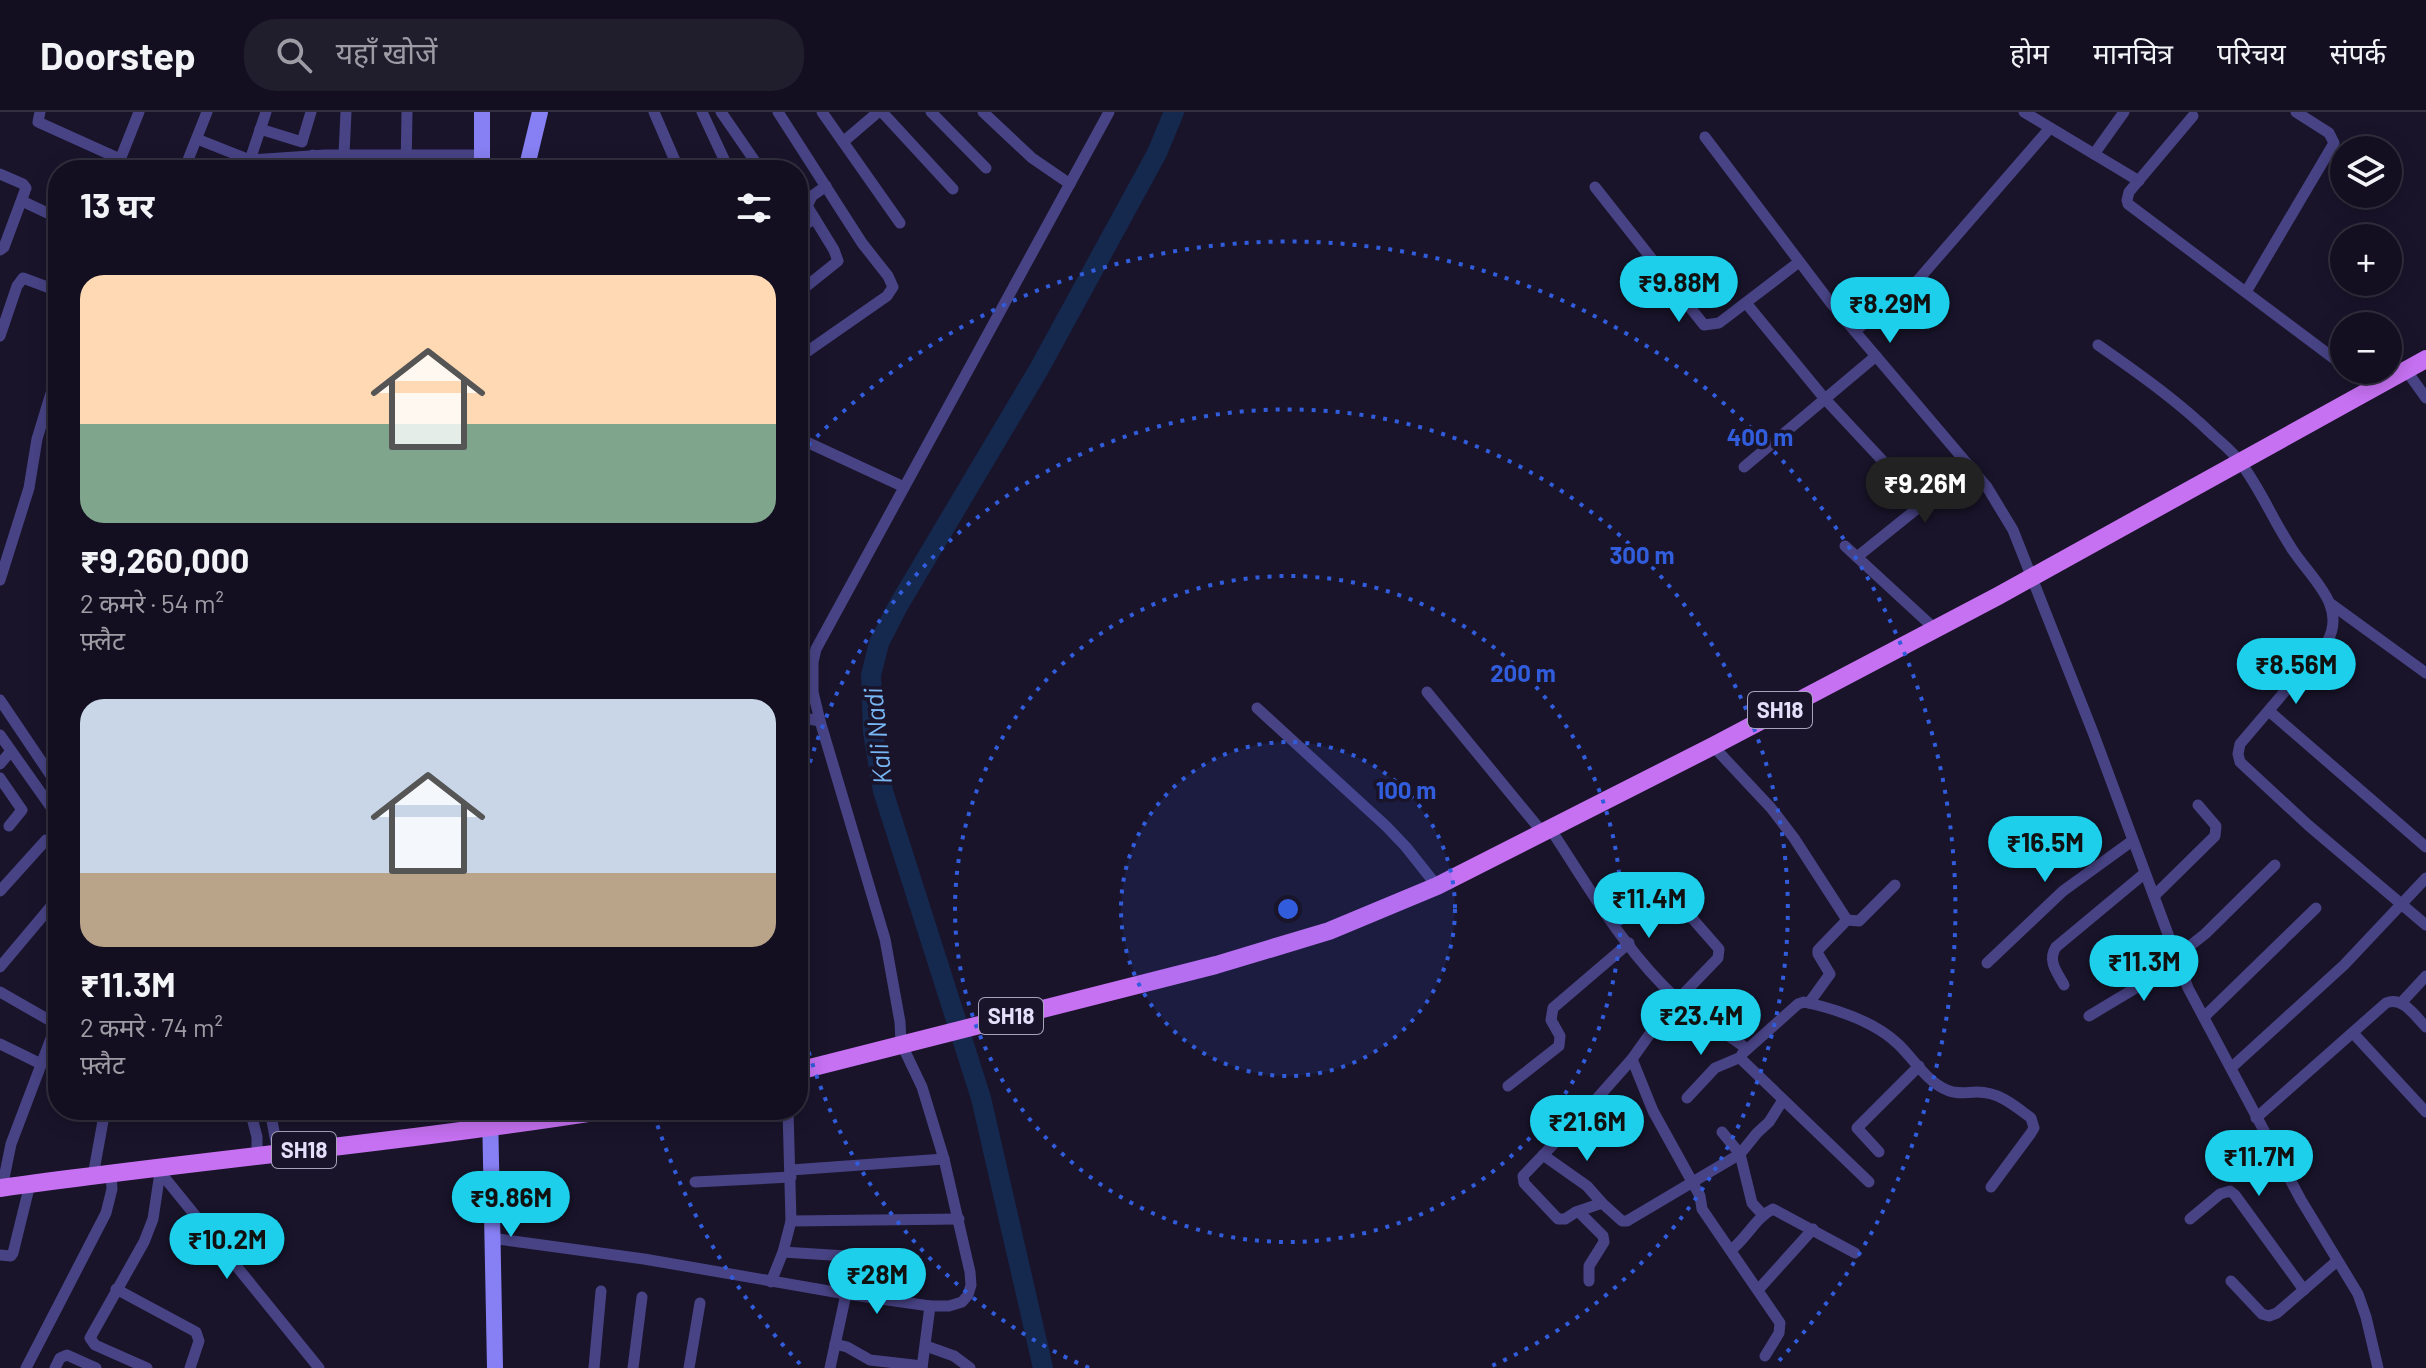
<!DOCTYPE html>
<html lang="hi">
<head>
<meta charset="utf-8">
<style>
	body { margin:0; font-family:Barlow,"Noto Sans Devanagari",sans-serif; background:#201d2d; color:#f1f3f6; height:100vh; display:flex; flex-direction:column; font-size:30px; white-space:nowrap }
	* { box-sizing:border-box; margin:0 }
	p { font-size:26px; color:#9d9ca5 }
	.icon { flex:none; width:44px; height:44px; fill:none; stroke:currentColor; stroke-width:2; stroke-linecap:round; stroke-linejoin:round }
	.map { position:relative; flex:1; overflow:hidden }
	.drawer { position:absolute; left:48px; top:48px; width:760px; height:960px; display:flex; flex-direction:column; background:#130f20; border-radius:32px; box-shadow:0 4px 20px #0003,0 0 0 2px #322f3e }
	.drawer>* { flex:none }
	.tools { position:absolute; left:2330px; top:24px; display:grid; gap:16px }
	.tools a { display:grid; place-items:center; width:72px; height:72px; border-radius:50%; background:#130f20; box-shadow:0 4px 20px #0003,0 0 0 2px #322f3e; font-size:40px }
	.price { position:absolute; translate:-50% -68px; padding:0 18px; border-radius:28px; background:#1dcfeb; color:#111; font-size:26px; line-height:52px; filter:drop-shadow(0 2px 4px #0008) }
	.price::after { content:''; position:absolute; left:50%; top:48px; width:24px; height:18px; margin-left:-12px; background:inherit; clip-path:polygon(0 0,100% 0,50% 100%) }
	.price.current { background:#222; color:#fff }
	ul { padding:0; list-style:none }
	li { display:grid; align-content:center; gap:16px; height:424px; padding:0 32px }
	li span { display:grid; place-items:center; height:248px; border-radius:24px; color:#555 }
	li>.icon { margin-inline-start:auto }
	span .icon { width:144px; height:144px; fill:#fffc; stroke-width:1 }
	li b { font-size:34px }
	h2 { display:flex; justify-content:space-between; align-items:center; height:96px; padding:0 32px; font-size:34px }
	header { display:flex; align-items:center; gap:48px; box-sizing:border-box; height:112px; padding:0 40px; background:#130f20; border-bottom:2px solid #322f3e }
	header strong { font-size:38px }
	nav { display:flex; gap:44px; margin-inline-start:auto; font-size:28px }
	.search { width:560px; height:72px; background:#201d2d; display:flex; align-items:center; gap:20px; box-sizing:border-box; padding:0 28px; border-radius:32px; color:#9d9ca5; font-size:30px }
	.map>svg:first-child { display:block }
</style>
</head>
<body>
<header>
<strong>Doorstep</strong>
<div class="search"><svg class="icon" aria-label="search" viewBox="0 0 24 24"><circle cx="10" cy="10" r="6"/><path d="M15 15l6 6"/></svg>यहाँ खोजें</div>
<nav><a>होम</a><a>मानचित्र</a><a>परिचय</a><a>संपर्क</a></nav>
</header>
<div class="map">
<svg width="2426" height="1256" viewBox="0 0 2426 1256">
	<rect width="100%" height="100%" fill="#19142a"/>
	<g fill="none" stroke-linecap="round" stroke-linejoin="round">
		<!-- river -->
		<polyline stroke="#15284e" stroke-width="20" points="1043,1256 981,986 883,679 873,620 871,563 879,531 898,494 1039,257 1157,41 1174,0"/>
		<!-- street -->
		<g stroke="#484385" stroke-width="11">
			<polyline points="40,0 38,10 120,47"/>
			<polyline points="654,0 679,58"/>
			<polyline points="702,0 729,58"/>
			<polyline points="721,0 761,58"/>
			<polyline points="778,0 862,131 888,164 893,175 887,184 798,246"/>
			<polyline points="822,0 900,111"/>
			<polyline points="882,0 953,77"/>
			<polyline points="931,0 986,56"/>
			<polyline points="983,0 1032,46 1070,72"/>
			<polyline points="2024,0 2139,69"/>
			<polyline points="2193,4 2129,80 2127,88 2128,92 2344,254"/>
			<polyline points="260,17 302,30 311,0"/>
			<polyline points="1705,25 1830,190 1987,375 2013,418 2094,623 2188,876 2301,1088 2358,1182 2366,1205 2378,1256"/>
			<polyline points="197,27 250,48 325,43 481,43"/>
			<polyline points="843,30 878,0"/>
			<polyline points="344,42 346,0"/>
			<polyline points="2094,42 2124,0"/>
			<polyline points="250,48 266,0"/>
			<polyline points="116,58 139,0"/>
			<polyline points="184,58 207,0"/>
			<polyline points="313,58 313,43"/>
			<polyline points="406,58 407,0"/>
			<polyline points="0,62 23,72 26,76 4,135 0,138"/>
			<polyline points="1595,75 1704,213 1719,211 1799,150"/>
			<polyline points="22,89 58,106"/>
			<polyline points="798,119 814,106"/>
			<polyline points="2246,180 2334,31 2329,21 2296,0"/>
			<polyline points="798,181 838,149 834,138 807,94 812,84 826,74"/>
			<polyline points="1746,191 1825,287 1923,392"/>
			<polyline points="1855,219 1918,168 2050,16"/>
			<polyline points="0,224 17,174 23,166 58,179"/>
			<path d="M2098,233C2138,261 2178,289 2214,324C2223,332 2233,340 2240,350C2261,377 2274,411 2294,440C2313,468 2347,495 2327,530L2240,632L2238,642L2240,650L2308,713L2426,813"/>
			<polyline points="2349,258 2373,276"/>
			<polyline points="2406,258 2426,286"/>
			<polyline points="798,285 798,293"/>
			<polyline points="798,326 904,375"/>
			<polyline points="1744,355 1876,244"/>
			<polyline points="1845,434 1935,517"/>
			<polyline points="1857,445 1970,354"/>
			<polyline points="0,468 29,376 37,327 58,258"/>
			<polyline points="2331,492 2426,561"/>
			<polyline points="1427,580 1543,721"/>
			<polyline points="0,588 58,674"/>
			<polyline points="1257,596 1386,714 1406,735 1437,774"/>
			<polyline points="2269,599 2426,735"/>
			<polyline points="798,605 820,609"/>
			<polyline points="0,623 58,705"/>
			<polyline points="1713,634 1771,696 1794,726 1847,808 1859,809 1895,773"/>
			<polyline points="0,652 11,639"/>
			<polyline points="0,666 22,698 9,714"/>
			<path d="M1551,718C1589,775 1625,840 1677,887C1698,906 1725,920 1747,937"/>
			<polyline points="0,779 46,728"/>
			<polyline points="2154,784 2215,724 2216,714 2198,693"/>
			<polyline points="1987,851 2063,779 2132,729"/>
			<polyline points="0,855 58,786"/>
			<path d="M2064,873C2057,860 2047,849 2056,835L2145,761"/>
			<polyline points="0,880 56,912"/>
			<polyline points="1809,891 1830,862 1818,842 1818,838 1847,808"/>
			<polyline points="2401,891 2426,864"/>
			<polyline points="2089,904 2139,874 2205,822 2275,753"/>
			<polyline points="2204,905 2316,796"/>
			<polyline points="798,907 798,923"/>
			<polyline points="2353,921 2426,1000"/>
			<polyline points="0,932 41,952"/>
			<polyline points="1632,947 1653,999 1700,1084 1702,1097 1780,1211 1779,1221 1765,1244"/>
			<polyline points="2231,956 2344,853 2426,766"/>
			<polyline points="1508,974 1559,934 1560,924 1551,908 1553,896 1629,831"/>
			<polyline points="1687,986 1715,956 1741,945"/>
			<polyline points="250,998 257,1025 257,1043"/>
			<polyline points="270,998 278,1041"/>
			<path d="M2256,1006L2386,891C2403,884 2415,904 2426,915"/>
			<polyline points="1722,1020 1740,1042 1752,1091 1763,1103"/>
			<polyline points="1879,1040 1857,1016 1919,954"/>
			<polyline points="1543,1043 1587,1074 1602,1091"/>
			<polyline points="791,1058 944,1047"/>
			<polyline points="160,1060 319,1256"/>
			<polyline points="93,1064 105,998"/>
			<polyline points="695,1070 791,1065"/>
			<path d="M1869,1070L1741,947L1742,942L1798,892L1804,890C1836,897 1874,909 1898,932C1913,946 1927,970 1947,978C1957,983 1967,980 1977,980C1999,980 2014,993 2031,1006L2034,1016L2031,1021L1991,1075"/>
			<polyline points="2,1076 11,1032 58,908"/>
			<polyline points="1576,1100 1602,1091 1622,1109 1627,1109 1740,1042 1757,1021 1769,1010 1783,988"/>
			<polyline points="2190,1107 2220,1082 2230,1079 2235,1083 2304,1178"/>
			<polyline points="791,1109 959,1107"/>
			<polyline points="491,1126 644,1147 846,1182 930,1194 949,1194 962,1190 968,1183 971,1173 970,1160 944,1047 922,975 901,931 900,910 885,827 820,609 813,580 813,550 816,537 1109,0"/>
			<path d="M1731,1138C1747,1126 1756,1105 1773,1097L1855,1141"/>
			<polyline points="783,1140 910,1148"/>
			<polyline points="0,1143 11,1144 13,1141 30,1072"/>
			<polyline points="1589,1169 1589,1154 1604,1130 1603,1124 1580,1101 1576,1100 1565,1107 1558,1107 1524,1071 1523,1064 1593,991 1632,947 1664,902 1718,846 1719,837 1691,805"/>
			<polyline points="2231,1169 2262,1202 2269,1204 2277,1201 2337,1149"/>
			<polyline points="771,1170 783,1140 791,1109 788,998"/>
			<polyline points="116,1177 196,1220 199,1229 190,1256"/>
			<polyline points="1758,1178 1813,1117"/>
			<polyline points="835,1232 847,1235 870,1248 922,1254"/>
			<polyline points="926,1234 954,1244 970,1256"/>
			<polyline points="26,1256 106,1101 112,1077 111,1061"/>
			<polyline points="55,1256 60,1246 67,1243 96,1256"/>
			<polyline points="147,1256 95,1233 90,1226 144,1130 153,1107 161,1054"/>
			<polyline points="594,1256 601,1179"/>
			<polyline points="633,1256 642,1185"/>
			<polyline points="689,1256 700,1191"/>
			<polyline points="830,1256 846,1182"/>
			<polyline points="922,1256 930,1194"/>
		</g>
		<!-- secondary -->
		<g stroke="#8780f4" stroke-width="16">
			<polyline points="482,0 482,58"/>
			<polyline points="526,58 540,0"/>
			<polyline points="490,998 495,1256"/>
		</g>
		<!-- primary -->
		<g stroke="#c671f2" stroke-width="18">
			<polyline points="798,959 1216,853 1329,819 1437,774 1713,634 1998,484 2426,247"/>
			<path d="M0,1076C202,1048 405,1030 607,998"/>
		</g>
	</g>
	<!-- distance rings -->
	<circle cx="1288" cy="797" r="167" fill="#315ddc" fill-opacity=".12"/>
	<g fill="none" stroke="#315ddc" stroke-width="4" stroke-dasharray="4 8">
		<circle cx="1288" cy="797" r="167"/>
		<circle cx="1288" cy="797" r="333"/>
		<path d="M1089 1256A500 500 0 0 1 798 897M798 697A500 500 0 1 1 1487 1256"/>
		<path d="M800 1252A667 667 0 0 1 654 1003M800 342A667 667 0 1 1 1776 1252"/>
	</g>
	<g text-anchor="middle" stroke-width="7" stroke-linejoin="round" paint-order="stroke">
		<!-- shield labels -->
		<g fill="#19142a" stroke="#a7a3bd" stroke-width="2">
			<rect x="1748" y="580" width="64" height="36" rx="6"/>
			<rect x="979" y="886" width="64" height="36" rx="6"/>
			<rect x="272" y="1020" width="64" height="36" rx="6"/>
		</g>
		<g font-size="22" font-weight="bold" fill="#e4e0fc">
			<text x="1780" y="606">SH18</text>
			<text x="1011" y="912">SH18</text>
			<text x="304" y="1046">SH18</text>
		</g>
		<!-- water labels -->
		<g font-size="26" font-style="italic" fill="#77b5f3" stroke="#19142a">
			<text transform="translate(878 624) rotate(-96)" y="9">Kali Nadi</text>
		</g>
	</g>
	<circle cx="1288" cy="797" r="12" fill="#315ddc" stroke="#19142a" stroke-width="4"/>
	<g font-size="24" text-anchor="middle" font-weight="bold" fill="#315ddc" stroke="#19142a" stroke-width="7" stroke-linejoin="round" paint-order="stroke">
		<text x="1760" y="334">400 m</text>
		<text x="1642" y="452">300 m</text>
		<text x="1523" y="570">200 m</text>
		<text x="1406" y="687">100 m</text>
	</g>
</svg>
<div class="tools">
<a><svg class="icon" aria-label="layers" viewBox="0 0 24 24"><path d="M12 4l9 5-9 5-9-5zM3 14l9 5 9-5"/></svg></a>
<a>+</a>
<a>−</a>
</div>
<b class="price" style="left:1679px;top:212px">₹9.88M</b>
<b class="price" style="left:1890px;top:233px">₹8.29M</b>
<b class="price current" style="left:1925px;top:413px">₹9.26M</b>
<b class="price" style="left:2296px;top:594px">₹8.56M</b>
<b class="price" style="left:2045px;top:772px">₹16.5M</b>
<b class="price" style="left:1649px;top:828px">₹11.4M</b>
<b class="price" style="left:2144px;top:891px">₹11.3M</b>
<b class="price" style="left:1701px;top:945px">₹23.4M</b>
<b class="price" style="left:1587px;top:1051px">₹21.6M</b>
<b class="price" style="left:2259px;top:1086px">₹11.7M</b>
<b class="price" style="left:511px;top:1127px">₹9.86M</b>
<b class="price" style="left:227px;top:1169px">₹10.2M</b>
<b class="price" style="left:877px;top:1204px">₹28M</b>
<section class="drawer">
<h2>13 घर<svg class="icon" aria-label="filters" viewBox="0 0 24 24"><path d="M4 7h16M4 17h16"/><circle cx="9" cy="7" r="2"/><circle cx="15" cy="17" r="2"/></svg></h2>
<ul>
<li><span style="background:linear-gradient(#ffd9b3 60%,#7fa58c 0)"><svg class="icon" aria-label="home" viewBox="0 0 24 24"><path d="M3 11l9-7 9 7M6 9v11h12V9"/></svg></span><div><b>₹9,260,000</b><p>2 कमरे · 54 m²</p><p>फ़्लैट</p></div></li>
<li><span style="background:linear-gradient(#c9d6e8 70%,#b9a48a 0)"><svg class="icon" aria-label="home" viewBox="0 0 24 24"><path d="M3 11l9-7 9 7M6 9v11h12V9"/></svg></span><div><b>₹11.3M</b><p>2 कमरे · 74 m²</p><p>फ़्लैट</p></div></li>
</ul>
</section>
</div>
</body>
</html>
